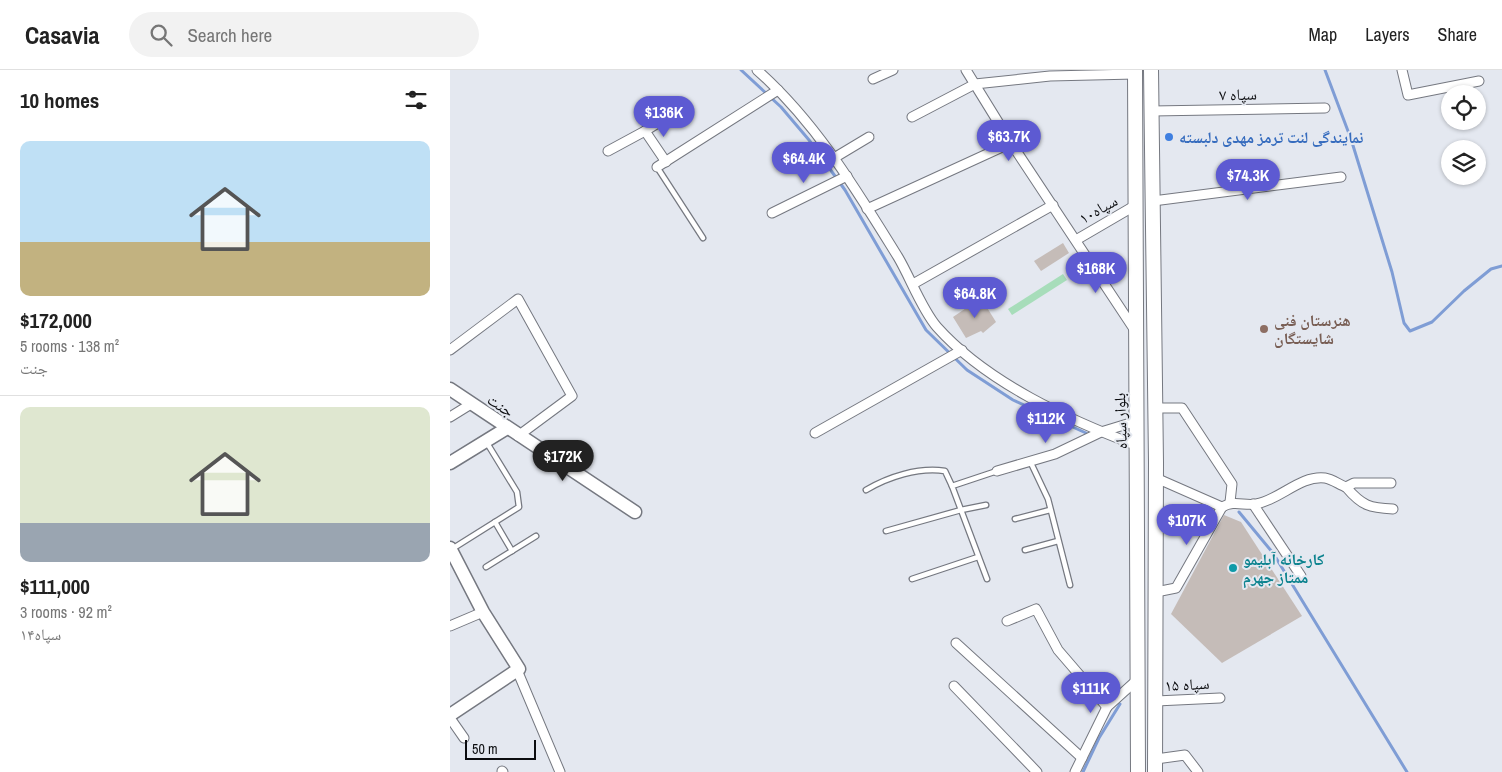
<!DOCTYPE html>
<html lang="en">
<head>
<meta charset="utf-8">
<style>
	body { margin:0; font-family:"Archivo Narrow","Noto Naskh Arabic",sans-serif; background:#f2f2f2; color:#222; height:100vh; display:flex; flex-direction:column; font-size:19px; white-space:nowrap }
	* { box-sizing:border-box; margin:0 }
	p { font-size:16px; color:#767676 }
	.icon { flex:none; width:28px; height:28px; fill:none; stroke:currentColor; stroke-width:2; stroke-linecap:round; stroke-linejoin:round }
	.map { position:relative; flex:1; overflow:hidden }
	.sheet { display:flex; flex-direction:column; background:#fff; width:450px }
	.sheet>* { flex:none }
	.controls { position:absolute; left:991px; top:15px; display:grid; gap:10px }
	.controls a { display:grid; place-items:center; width:45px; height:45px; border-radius:50%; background:#fff; box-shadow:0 1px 4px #0004; font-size:25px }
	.scale { position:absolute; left:15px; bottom:12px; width:71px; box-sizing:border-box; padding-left:5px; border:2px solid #0b0c0f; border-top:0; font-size:14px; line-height:18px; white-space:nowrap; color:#0b0c0f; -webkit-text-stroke:4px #e4e8f0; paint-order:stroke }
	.price { position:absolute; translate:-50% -42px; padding:0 11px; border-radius:18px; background:#5d5ad2; color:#fff; font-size:16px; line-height:32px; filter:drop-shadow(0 1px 2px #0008) }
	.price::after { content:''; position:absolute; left:50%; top:30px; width:15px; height:11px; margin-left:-8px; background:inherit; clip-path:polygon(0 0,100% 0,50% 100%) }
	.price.active { background:#222; color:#fff }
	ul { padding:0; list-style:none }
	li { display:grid; align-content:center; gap:10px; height:265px; padding:0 20px }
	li+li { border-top:1px solid #e0e0e0 }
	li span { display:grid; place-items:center; height:155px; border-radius:10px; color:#555 }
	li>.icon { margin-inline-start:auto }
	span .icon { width:90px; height:90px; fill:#fffc; stroke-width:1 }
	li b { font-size:21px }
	h2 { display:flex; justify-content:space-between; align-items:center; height:60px; padding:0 20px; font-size:21px }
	header { display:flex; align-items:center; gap:30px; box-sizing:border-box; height:70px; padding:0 25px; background:#fff; border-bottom:1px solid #e0e0e0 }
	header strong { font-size:24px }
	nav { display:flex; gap:28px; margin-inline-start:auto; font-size:18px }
	.search { width:350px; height:45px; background:#f2f2f2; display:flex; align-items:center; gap:12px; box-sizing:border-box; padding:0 18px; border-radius:28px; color:#767676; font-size:19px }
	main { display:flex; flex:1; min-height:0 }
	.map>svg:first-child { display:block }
</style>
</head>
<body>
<header>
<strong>Casavia</strong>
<div class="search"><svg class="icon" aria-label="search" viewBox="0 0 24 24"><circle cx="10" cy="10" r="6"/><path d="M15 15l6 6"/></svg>Search here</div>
<nav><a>Map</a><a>Layers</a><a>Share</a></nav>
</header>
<main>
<section class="sheet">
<h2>10 homes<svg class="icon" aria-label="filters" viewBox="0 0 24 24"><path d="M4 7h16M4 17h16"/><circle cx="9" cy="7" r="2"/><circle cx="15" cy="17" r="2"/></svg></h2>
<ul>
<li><span style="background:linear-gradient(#bfe0f5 65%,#c2b280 0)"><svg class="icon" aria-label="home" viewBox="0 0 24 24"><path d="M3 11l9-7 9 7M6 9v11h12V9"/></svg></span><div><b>$172,000</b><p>5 rooms · 138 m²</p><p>جنت</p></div></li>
<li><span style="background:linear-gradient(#dfe7d0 75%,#9aa5b1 0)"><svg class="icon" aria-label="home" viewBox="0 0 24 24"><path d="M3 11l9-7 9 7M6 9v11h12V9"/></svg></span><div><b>$111,000</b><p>3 rooms · 92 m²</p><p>سپاه۱۴</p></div></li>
</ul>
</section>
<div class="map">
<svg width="1052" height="702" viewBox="0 0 1052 702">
	<rect width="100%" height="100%" fill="#e4e8f0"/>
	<!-- green -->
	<polygon fill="#a7ddba" points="613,204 617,210 562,245 558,239"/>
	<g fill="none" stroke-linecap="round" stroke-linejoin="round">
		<!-- stream -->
		<g stroke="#7f9dd5" stroke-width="3">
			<polyline points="291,0 331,37 359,70 395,120 476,260 517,300 563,330 636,363"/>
			<polyline points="875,0 901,69 942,202 954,253 960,261 982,252 1014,221 1041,199 1052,196"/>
			<polyline points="789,442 823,483 957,702"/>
			<polyline points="633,702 649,668 670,634"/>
		</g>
	</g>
	<!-- building -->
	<g fill="#c5bcb8">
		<polygon points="613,173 619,183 591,201 584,191"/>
		<polygon points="531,228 546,252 533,263 531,261 516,268 503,247"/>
		<polygon points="774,445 791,452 852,546 772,593 721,544"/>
	</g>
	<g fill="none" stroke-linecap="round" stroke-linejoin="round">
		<!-- lane casing -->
		<g stroke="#757880" stroke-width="7">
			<g id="lane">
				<polyline points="207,97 253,168"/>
				<polyline points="580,391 598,429 620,515"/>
				<path d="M416,420C438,407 468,397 495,401L502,416"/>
				<polyline points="565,449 600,440"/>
				<polyline points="45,452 62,481"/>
				<polyline points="436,461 511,440 536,435"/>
				<polyline points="2,479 69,437 67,422 37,373"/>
				<polyline points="575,480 608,471"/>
				<polyline points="36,497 86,466"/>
				<polyline points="462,509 528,487"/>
				<polyline points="537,509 502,416 547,401"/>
			</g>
		</g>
		<!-- street casing -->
		<g stroke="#757880" stroke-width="11">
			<g id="street">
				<path d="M307,0C366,52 407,121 448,187C460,207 472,240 487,257C537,313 619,350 688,376"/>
				<polyline points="516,0 561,73 686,262"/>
				<polyline points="952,0 958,25 1029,11"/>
				<polyline points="423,9 443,0"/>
				<polyline points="702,41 875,38"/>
				<polyline points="462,47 525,14 600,6 685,4"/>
				<polyline points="158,81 195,61"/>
				<polyline points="384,88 419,67"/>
				<polyline points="216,92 195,61 219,46"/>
				<polyline points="207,97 328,20"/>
				<polyline points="703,131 891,107"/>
				<polyline points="417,139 561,73"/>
				<polyline points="322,143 397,106"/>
				<polyline points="626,170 686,135"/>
				<polyline points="463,214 603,135"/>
				<polyline points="0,280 68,229 122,326 68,366"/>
				<polyline points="706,338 732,338 782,414 780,432"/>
				<polyline points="0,347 21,334"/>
				<polyline points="365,363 512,280"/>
				<polyline points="547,401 605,384 651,362 687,351"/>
				<polyline points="706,408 772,437"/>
				<path d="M896,417C912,436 920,438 943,439"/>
				<polyline points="803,434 851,506"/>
				<path d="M772,437C784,430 794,436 806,434C830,430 850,405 875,408C882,409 890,415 896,417L904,413H941"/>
				<polyline points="706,522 726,518 772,437"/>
				<polyline points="557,551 586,539 608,580 657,637"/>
				<polyline points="0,556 33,542"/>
				<polyline points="506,573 632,688"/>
				<polyline points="67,600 110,702"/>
				<polyline points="504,616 587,702"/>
				<polyline points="706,631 770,628"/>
				<polyline points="0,648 14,668"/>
				<polyline points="706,689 735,685 748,702"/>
				<polyline points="52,701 53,702"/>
				<polyline points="625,702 657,637 688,609"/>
			</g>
		</g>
		<!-- secondary casing -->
		<g stroke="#757880" stroke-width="15">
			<g id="secondary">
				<polyline points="0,319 185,442"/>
				<polyline points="0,393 57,358"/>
				<polyline points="0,478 33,542 69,599 0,645"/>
			</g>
		</g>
		<!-- primary casing -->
		<g stroke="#757880" stroke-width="16">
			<g id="primary">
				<polyline points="685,0 688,702"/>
				<polyline points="701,0 706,392 705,702"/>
			</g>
		</g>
		<!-- lane -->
		<use href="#lane" stroke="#fff" stroke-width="4.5"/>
		<!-- street -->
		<use href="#street" stroke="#fff" stroke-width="9"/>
		<!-- secondary -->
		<use href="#secondary" stroke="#fff" stroke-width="12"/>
		<!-- primary -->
		<use href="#primary" stroke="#fff" stroke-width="14"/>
	</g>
	<!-- markers -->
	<circle fill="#3f7fe0" stroke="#e4e8f0" stroke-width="2" cx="719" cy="67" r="5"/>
	<circle fill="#8d6e63" stroke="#e4e8f0" stroke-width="2" cx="814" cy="259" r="5"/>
	<circle fill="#0f9aa8" stroke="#e4e8f0" stroke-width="2" cx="783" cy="498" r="5"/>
	<g text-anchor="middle" stroke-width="4" stroke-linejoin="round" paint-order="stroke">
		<!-- street labels -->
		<g font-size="16" fill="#0b0c0f" stroke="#e4e8f0">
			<text transform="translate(788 24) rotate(-1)" y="6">سپاه ۷</text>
			<text transform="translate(648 139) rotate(-30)" y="6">سپاه۱۰</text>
			<text transform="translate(51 335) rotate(34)" y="6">جنت</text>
			<text transform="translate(670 351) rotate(-92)" y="6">بلوار سپاه</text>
			<text transform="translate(737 614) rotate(-3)" y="6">سپاه ۱۵</text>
		</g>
		<!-- shop labels -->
		<g font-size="16" font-weight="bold" fill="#366cbe" stroke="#e4e8f0" text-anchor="start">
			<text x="729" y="73">نمایندگی لنت ترمز مهدی دلبسته</text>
		</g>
		<!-- education labels -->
		<g font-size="16" font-weight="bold" fill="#785e54" stroke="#e4e8f0" text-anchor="start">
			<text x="824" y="256">هنرستان فنی<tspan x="824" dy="18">شایستگان</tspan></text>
		</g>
		<!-- culture labels -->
		<g font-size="16" font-weight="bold" fill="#0d838f" stroke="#e4e8f0" text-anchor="start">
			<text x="793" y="495">کارخانه آبلیمو<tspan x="793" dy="18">ممتاز جهرم</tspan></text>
		</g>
	</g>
</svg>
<div class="controls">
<a><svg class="icon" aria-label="locate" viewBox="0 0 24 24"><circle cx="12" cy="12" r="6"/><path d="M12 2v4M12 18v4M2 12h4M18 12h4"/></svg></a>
<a><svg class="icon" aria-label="layers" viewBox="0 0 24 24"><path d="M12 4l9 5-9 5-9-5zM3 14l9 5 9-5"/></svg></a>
</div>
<div class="scale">50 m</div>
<b class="price" style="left:214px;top:68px">$136K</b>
<b class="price" style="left:559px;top:92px">$63.7K</b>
<b class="price" style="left:354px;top:114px">$64.4K</b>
<b class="price" style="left:798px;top:131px">$74.3K</b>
<b class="price" style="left:646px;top:224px">$168K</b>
<b class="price" style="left:525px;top:249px">$64.8K</b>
<b class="price" style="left:596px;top:374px">$112K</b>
<b class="price active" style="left:113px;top:412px">$172K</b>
<b class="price" style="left:737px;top:476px">$107K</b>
<b class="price" style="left:641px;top:644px">$111K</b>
</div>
</main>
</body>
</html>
